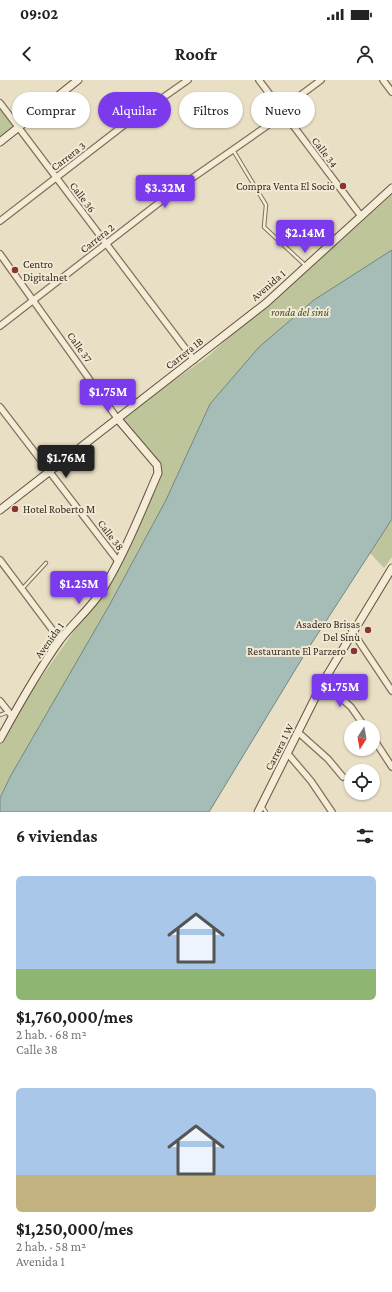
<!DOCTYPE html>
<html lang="es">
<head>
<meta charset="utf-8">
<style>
	body { margin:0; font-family:"Crimson Pro",serif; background:#f2f2f2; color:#222; height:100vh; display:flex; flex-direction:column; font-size:15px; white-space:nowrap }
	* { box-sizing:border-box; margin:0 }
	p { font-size:13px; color:#767676 }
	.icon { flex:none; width:22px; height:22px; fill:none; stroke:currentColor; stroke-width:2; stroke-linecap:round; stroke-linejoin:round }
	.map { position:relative; height:732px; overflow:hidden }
	.panel { display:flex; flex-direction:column; background:#fff; flex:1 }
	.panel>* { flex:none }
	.top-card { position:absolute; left:12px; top:12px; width:368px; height:36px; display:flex; gap:8px }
	.needle { width:26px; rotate:191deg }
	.tools { position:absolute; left:344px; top:640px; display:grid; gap:8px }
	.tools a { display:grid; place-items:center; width:36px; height:36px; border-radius:50%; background:#fff; box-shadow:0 1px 3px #0004; font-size:20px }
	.price { position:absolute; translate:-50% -34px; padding:0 9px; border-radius:4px; background:#7c3aed; color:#fff; font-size:13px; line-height:26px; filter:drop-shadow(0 1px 2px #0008) }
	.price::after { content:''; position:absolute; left:50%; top:24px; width:12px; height:9px; margin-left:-6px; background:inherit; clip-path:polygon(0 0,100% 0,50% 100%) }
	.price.selected { background:#222; color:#fff }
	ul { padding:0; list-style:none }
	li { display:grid; align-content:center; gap:8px; height:212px; padding:0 16px }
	li span { display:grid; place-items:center; height:124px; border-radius:6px; color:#555 }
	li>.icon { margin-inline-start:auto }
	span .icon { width:72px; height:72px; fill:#fffc; stroke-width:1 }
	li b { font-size:17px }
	h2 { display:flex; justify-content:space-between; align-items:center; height:48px; padding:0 16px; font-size:17px }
	.chip { padding:0 14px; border-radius:18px; background:#fff; box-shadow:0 1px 3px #0004; font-size:14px; line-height:36px }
	.chip.selected { background:#7c3aed; color:#fff }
	.status { display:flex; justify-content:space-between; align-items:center; height:28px; padding:0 20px; background:#fff; direction:ltr }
	.status svg { height:11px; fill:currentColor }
	header { display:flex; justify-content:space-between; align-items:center; height:52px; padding:0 16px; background:#fff; font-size:18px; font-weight:700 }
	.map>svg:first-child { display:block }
</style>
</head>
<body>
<div class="status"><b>09:02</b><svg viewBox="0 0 49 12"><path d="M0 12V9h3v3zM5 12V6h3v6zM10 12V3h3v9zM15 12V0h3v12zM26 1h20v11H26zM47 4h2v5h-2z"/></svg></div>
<header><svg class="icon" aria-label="back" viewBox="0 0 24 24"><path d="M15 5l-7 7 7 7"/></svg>Roofr<svg class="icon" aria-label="person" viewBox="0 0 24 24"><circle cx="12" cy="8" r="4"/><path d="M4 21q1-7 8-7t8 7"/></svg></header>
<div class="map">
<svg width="392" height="732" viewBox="0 0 392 732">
	<rect width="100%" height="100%" fill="#e9dfc4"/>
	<!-- green -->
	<g fill="#bfc59a">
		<polygon points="0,27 15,48 0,59"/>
		<polygon points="392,110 392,170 354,195 210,324 166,420 110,524 0,717 0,664 14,636 98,517 160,390 119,338 206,278"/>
		<polygon points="392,439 392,477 384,488 370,473"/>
	</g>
	<!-- water -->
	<polygon fill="#a6bcb6" stroke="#6e8983" points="392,170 392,439 306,572 209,732 0,732 0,718 10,697 110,524 166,420 210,324 259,267 314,220"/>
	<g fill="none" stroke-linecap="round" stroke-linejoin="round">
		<!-- lane casing -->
		<g stroke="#81715d" stroke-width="4.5">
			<g id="lane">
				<polyline points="233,70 266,125 264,147 306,186"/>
				<polyline points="22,509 46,483"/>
				<polyline points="0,635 8,632"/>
				<polyline points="262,726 266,732"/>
			</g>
		</g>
		<!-- street casing -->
		<g stroke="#81715d" stroke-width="8">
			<g id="street">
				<polyline points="259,0 361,136"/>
				<polyline points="383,0 392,12"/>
				<polyline points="0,23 194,280"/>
				<polyline points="0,141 128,42 188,0"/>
				<polyline points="0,174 117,338"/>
				<polyline points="0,246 178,108 274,41 290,23 321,0"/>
				<polyline points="0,327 118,481"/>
				<polyline points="0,480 60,560"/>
				<polyline points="352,551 392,611"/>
				<polyline points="323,602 351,627 365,647"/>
				<polyline points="0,621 12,636"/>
				<polyline points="299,653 328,679 343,697"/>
				<polyline points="373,658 392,687"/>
				<polyline points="288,674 311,701 332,732"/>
			</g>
		</g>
		<!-- secondary casing -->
		<g stroke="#635240" stroke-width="9">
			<g id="secondary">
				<polyline points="0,62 78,0"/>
				<polyline points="0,430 266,223 392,108"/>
				<path d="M0,659C17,628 39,589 60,560C74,542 91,528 103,509C125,473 141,432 158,393L157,385L117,338"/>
				<polyline points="258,732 323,602 392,488"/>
			</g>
		</g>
		<!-- lane -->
		<use href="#lane" stroke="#f4ecd6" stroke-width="2.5"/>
		<!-- street -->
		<use href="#street" stroke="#f4ecd6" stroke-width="5.5"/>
		<!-- secondary -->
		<use href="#secondary" stroke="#f4ecd6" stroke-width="7"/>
	</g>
	<!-- markers -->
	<g fill="#893534" stroke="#f1e9d3" stroke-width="1.5">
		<circle cx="343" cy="106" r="4"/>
		<circle cx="15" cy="190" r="4"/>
		<circle cx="15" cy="429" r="4"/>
		<circle cx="368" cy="550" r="4"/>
		<circle cx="354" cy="571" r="4"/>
	</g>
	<g text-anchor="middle" stroke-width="4" stroke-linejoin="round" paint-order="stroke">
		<!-- street labels -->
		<g font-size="11" fill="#33291f" stroke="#f1e9d3">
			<text transform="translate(325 72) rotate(53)" y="4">Calle 34</text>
			<text transform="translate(68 76) rotate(-37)" y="4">Carrera 3</text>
			<text transform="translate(83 117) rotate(53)" y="4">Calle 36</text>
			<text transform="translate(97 158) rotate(-38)" y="4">Carrera 2</text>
			<text transform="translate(268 205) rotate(-41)" y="4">Avenida 1</text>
			<text transform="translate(80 267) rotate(55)" y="4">Calle 37</text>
			<text transform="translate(184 273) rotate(-38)" y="4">Carrera 1B</text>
			<text transform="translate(111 455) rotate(53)" y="4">Calle 38</text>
			<text transform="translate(49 560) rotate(-54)" y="4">Avenida 1</text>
			<text transform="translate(279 667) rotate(-63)" y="4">Carrera 1 W</text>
		</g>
		<!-- poi labels -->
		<g font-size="11" fill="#33291f" stroke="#f1e9d3" text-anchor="end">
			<text x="335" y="110">Compra Venta El Socio</text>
			<text x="23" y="188" text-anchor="start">Centro<tspan x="23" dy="13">Digitalnet</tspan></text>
			<text x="23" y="433" text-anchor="start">Hotel Roberto M</text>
			<text x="360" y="548">Asadero Brisas<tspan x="360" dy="13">Del Sinù</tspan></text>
			<text x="346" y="575">Restaurante El Parzero</text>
		</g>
		<!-- park labels -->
		<g font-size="11" font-style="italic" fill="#434d28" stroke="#f1e9d3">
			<text x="300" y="236">ronda del sinú</text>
		</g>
	</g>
</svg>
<div class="tools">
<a><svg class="needle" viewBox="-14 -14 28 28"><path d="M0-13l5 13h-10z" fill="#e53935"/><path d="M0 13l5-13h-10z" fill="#767676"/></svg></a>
<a><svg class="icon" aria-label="locate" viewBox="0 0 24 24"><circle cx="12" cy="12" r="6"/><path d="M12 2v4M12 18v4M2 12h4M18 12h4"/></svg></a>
</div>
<b class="price" style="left:165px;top:129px">$3.32M</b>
<b class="price" style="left:305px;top:174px">$2.14M</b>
<b class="price" style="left:108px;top:333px">$1.75M</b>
<b class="price selected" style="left:66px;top:399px">$1.76M</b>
<b class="price" style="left:79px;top:525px">$1.25M</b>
<b class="price" style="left:340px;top:628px">$1.75M</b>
<div class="top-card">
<a class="chip">Comprar</a>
<a class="chip selected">Alquilar</a>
<a class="chip">Filtros</a>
<a class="chip">Nuevo</a>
</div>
</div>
<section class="panel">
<h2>6 viviendas<svg class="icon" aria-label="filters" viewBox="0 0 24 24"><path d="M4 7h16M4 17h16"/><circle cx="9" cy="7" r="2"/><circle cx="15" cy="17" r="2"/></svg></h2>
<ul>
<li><span style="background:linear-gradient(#a9c7e8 75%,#8fb573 0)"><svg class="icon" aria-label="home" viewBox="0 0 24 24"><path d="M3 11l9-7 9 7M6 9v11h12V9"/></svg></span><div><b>$1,760,000/mes</b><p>2 hab. · 68 m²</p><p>Calle 38</p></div></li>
<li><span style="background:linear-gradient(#a9c7e8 70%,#c2b280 0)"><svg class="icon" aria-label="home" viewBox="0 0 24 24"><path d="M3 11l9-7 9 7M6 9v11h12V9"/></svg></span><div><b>$1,250,000/mes</b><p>2 hab. · 58 m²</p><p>Avenida 1</p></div></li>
</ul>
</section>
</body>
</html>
